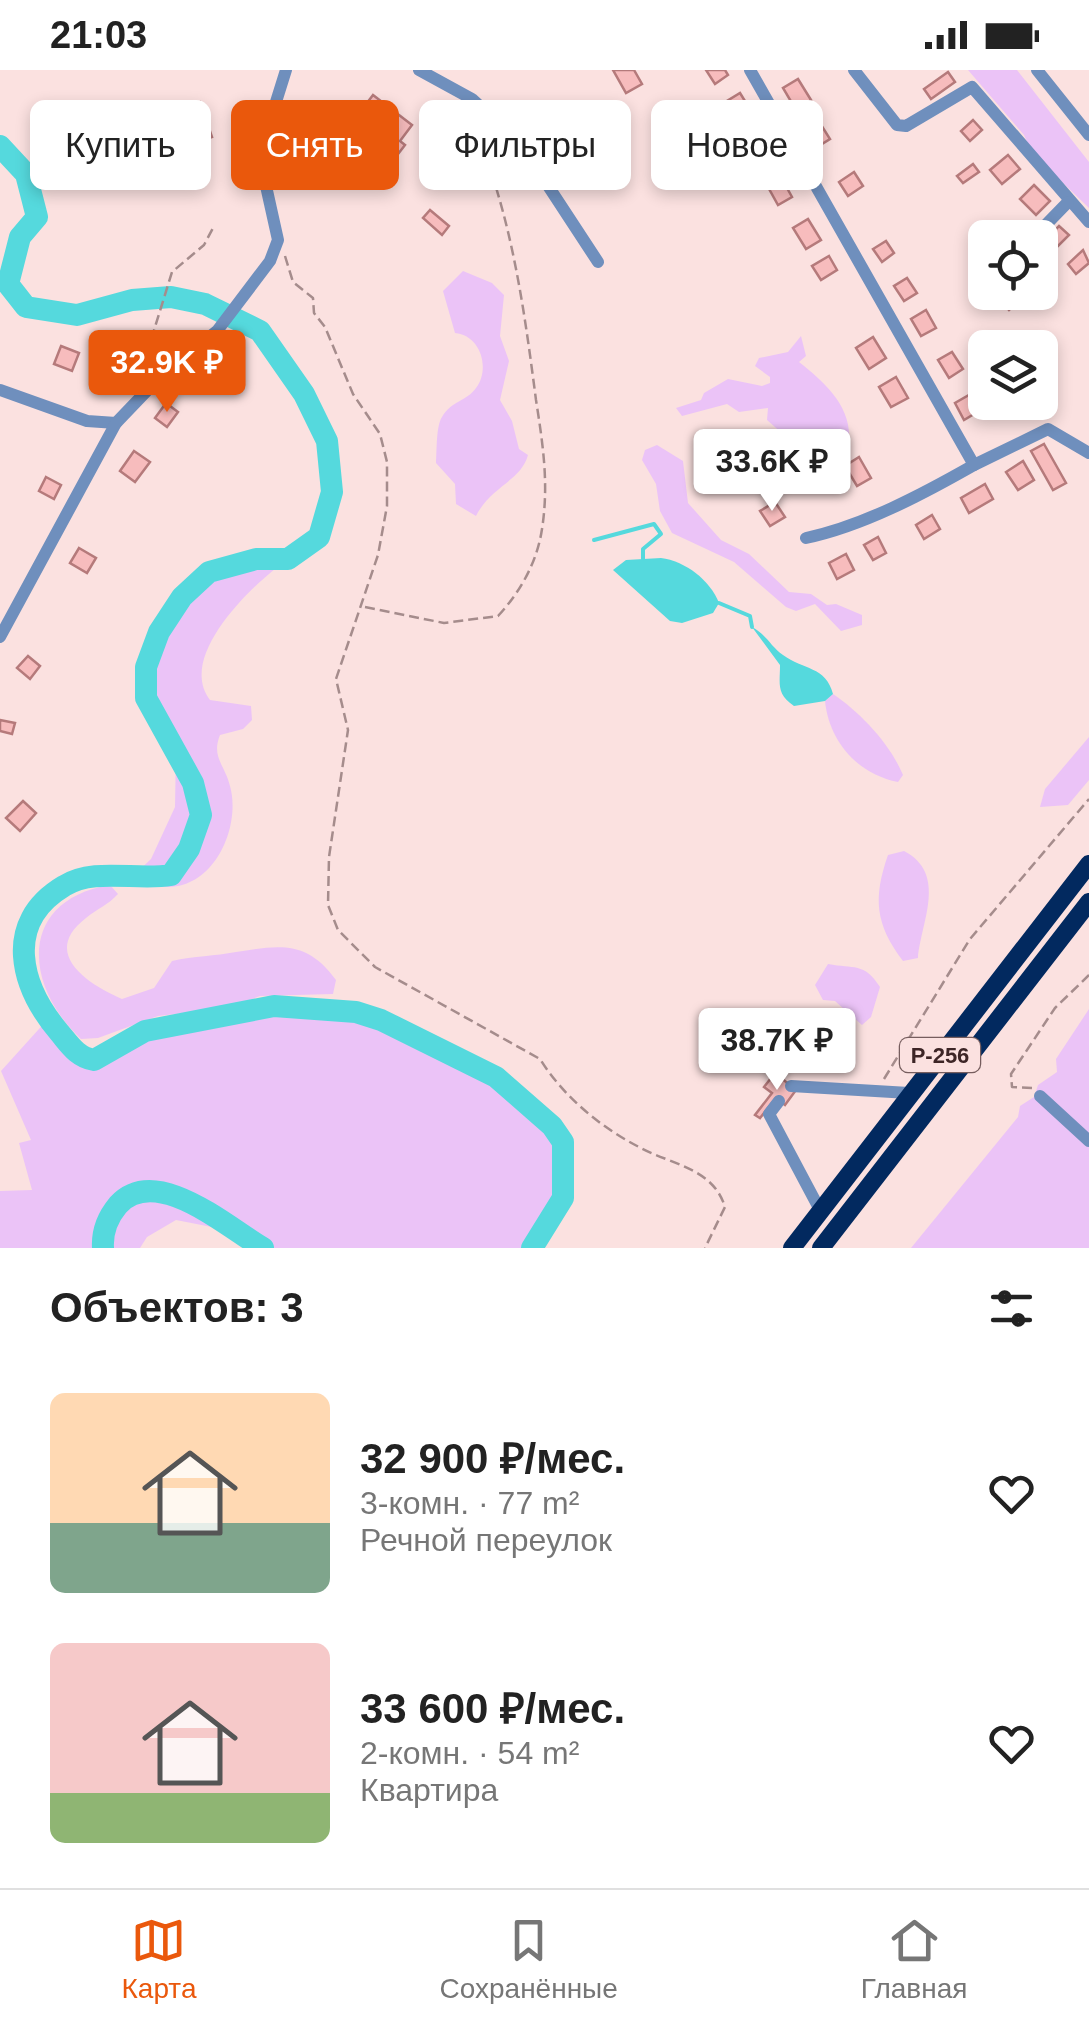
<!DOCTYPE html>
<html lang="ru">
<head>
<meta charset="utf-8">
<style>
	body { margin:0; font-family:Helvetica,sans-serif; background:#f6f6f6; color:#222; height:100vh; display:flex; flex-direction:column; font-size:38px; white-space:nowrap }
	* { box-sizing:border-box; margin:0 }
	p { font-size:32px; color:#767676 }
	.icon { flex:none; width:55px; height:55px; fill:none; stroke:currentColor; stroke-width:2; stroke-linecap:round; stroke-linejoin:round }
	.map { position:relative; height:1178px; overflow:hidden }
	.details { display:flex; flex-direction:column; background:#fff; flex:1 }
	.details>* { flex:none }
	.guide { position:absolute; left:30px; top:30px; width:1030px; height:90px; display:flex; gap:20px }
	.tools { position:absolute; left:968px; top:150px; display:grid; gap:20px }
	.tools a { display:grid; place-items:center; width:90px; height:90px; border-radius:15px; background:#fff; box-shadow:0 5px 15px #0003; font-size:50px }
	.price { position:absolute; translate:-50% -85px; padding:0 22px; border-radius:10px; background:#fff; color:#222; font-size:32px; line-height:65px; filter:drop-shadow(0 2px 5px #0008) }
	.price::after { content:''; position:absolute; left:50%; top:60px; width:30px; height:22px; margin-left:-15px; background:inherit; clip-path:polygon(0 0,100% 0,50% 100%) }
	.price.selected { background:#ea580c; color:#fff }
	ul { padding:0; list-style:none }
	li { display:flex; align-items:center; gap:30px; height:250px; padding:0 50px }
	li span { display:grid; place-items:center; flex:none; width:280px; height:200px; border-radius:15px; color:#555 }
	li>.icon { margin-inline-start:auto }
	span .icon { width:120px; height:120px; fill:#fffc; stroke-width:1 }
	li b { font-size:42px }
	h2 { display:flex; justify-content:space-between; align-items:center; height:120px; padding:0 50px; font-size:42px }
	.tag { padding:0 35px; border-radius:15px; background:#fff; box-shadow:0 5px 15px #0003; font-size:35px; line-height:90px }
	.tag.selected { background:#ea580c; color:#fff }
	.status { display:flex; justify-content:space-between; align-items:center; height:70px; padding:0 50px; background:#fff; direction:ltr }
	.status svg { height:28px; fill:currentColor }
	.menu { display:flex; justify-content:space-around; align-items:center; height:140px; border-top:2px solid #e0e0e0; background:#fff; font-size:28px; color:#767676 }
	.menu a { display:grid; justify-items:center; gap:5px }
	.menu .selected { color:#ea580c }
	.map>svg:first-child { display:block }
</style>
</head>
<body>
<div class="status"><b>21:03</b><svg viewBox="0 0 49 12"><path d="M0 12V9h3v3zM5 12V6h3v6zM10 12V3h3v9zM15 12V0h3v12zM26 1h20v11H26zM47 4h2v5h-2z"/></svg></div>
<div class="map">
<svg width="1089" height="1178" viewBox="0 0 1089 1178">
	<rect width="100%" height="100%" fill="#fbe1e0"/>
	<!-- green -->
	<g fill="#ebc3f7">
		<polygon points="968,0 1017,0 1089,92 1089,138 1032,83 1024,65"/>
		<path d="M463,201L492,213L504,225L500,266L509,291L500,330L512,351L519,379L528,385C521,411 491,416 476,446L456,434L455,414L436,393C437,380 436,356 442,347C451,331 467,331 476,318C491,298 480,265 455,263L443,221Z"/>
		<path d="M801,266L806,286L799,292C824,312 852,336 849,371L814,389L802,385L785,392L775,378L784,365L767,350L768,338L739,342L727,334L682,346L676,338L701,330L704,323L728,309L762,316L770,313V307L755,296L759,288L788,282Z"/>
		<polygon points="657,375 683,391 688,433 721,470 749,484 789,522 811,524 827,535 836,534 862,545 862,555 841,561 815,534 796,541 786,537 734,492 672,463 660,441 656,414 642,390 645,380"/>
		<path d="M256,489H288C254,513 176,586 210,630L251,636L252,650L243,659L220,665C211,687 225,695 230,716C241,755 216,816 169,817C157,817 143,810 131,808L151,789L175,737L176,681L146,628V597L159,562L182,527L209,502Z"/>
		<path d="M833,624C861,643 890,674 903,705L898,712C857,704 829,671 825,631Z"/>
		<polygon points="1089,667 1089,710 1068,735 1040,737 1045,719"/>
		<path d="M904,781C948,804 921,852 918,888L903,891C875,854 873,828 888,785Z"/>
		<path d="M110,815L118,824C108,835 97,839 86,848C39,884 90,915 122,929L154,918L172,891C194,886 215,886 236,882C280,875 307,870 336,910L333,924L260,926L229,938L158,946L98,968L81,969C23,915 18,830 110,815Z"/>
		<path d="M828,894C854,899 864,892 880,917L871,947L862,955L835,931L823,930L815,915Z"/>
		<path d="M274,936C302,938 332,937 359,943C400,953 549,1033 563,1072C578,1113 550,1146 532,1178H263L232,1161L176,1150L147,1167L140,1178H0V1121L32,1120L19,1073L31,1070L1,1001L48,949L75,982L94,990L145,961Z"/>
		<polygon points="1089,939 1089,1178 911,1178 1018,1047 1020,1036 1034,1027 1038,1015 1057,1002 1056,989"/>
	</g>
	<!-- water -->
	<g fill="#55d9dd">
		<path d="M661,488C685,491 710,510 719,533L713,543L682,553L670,551L613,500L626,490Z"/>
		<path d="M752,557C766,564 771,577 783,585C803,600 826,596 833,624L825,631L794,636C776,624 780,614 780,595Z"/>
	</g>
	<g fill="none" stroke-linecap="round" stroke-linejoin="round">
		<!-- stream -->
		<g stroke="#55d9dd" stroke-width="4">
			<polyline points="594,470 654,454 661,464 643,479 643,489"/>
			<polyline points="719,533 750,546 752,557"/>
		</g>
		<!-- river -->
		<g stroke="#55d9dd" stroke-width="22">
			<path d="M0,76L26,104L37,147L20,167L8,214L26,237L77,245L132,230L171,227L205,234L260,261L304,324L327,371L332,422L319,467L288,489H256L209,502L182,527L159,562L146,597V628L193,713L201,745L189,779L171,805C137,811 94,797 64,816C2,853 21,917 59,962C70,975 77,987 94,990L145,961L274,936L356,942L381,950L496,1007L552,1056L563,1072V1128L532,1178"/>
			<path d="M103,1178C102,1162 108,1147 118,1135C156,1093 228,1158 263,1178"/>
		</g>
	</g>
	<!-- building -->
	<g fill="#f7bcbd" stroke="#b57a7b" stroke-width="2.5">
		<polygon points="613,0 634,0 642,14 626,23"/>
		<polygon points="706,0 725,0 728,5 715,14"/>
		<polygon points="948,2 955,12 931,29 924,19"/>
		<polygon points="798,9 811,30 796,40 783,18"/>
		<polygon points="740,23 753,44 740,52 727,31"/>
		<polygon points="373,25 412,55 400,71 405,75 385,101 341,67"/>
		<polygon points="200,32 212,67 199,72 186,37"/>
		<polygon points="818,50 830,69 817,77 805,59"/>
		<polygon points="973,50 982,60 970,71 961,61"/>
		<polygon points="761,66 771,83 757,91 748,76"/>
		<polygon points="1008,85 1020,99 1002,114 990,100"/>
		<polygon points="973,94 979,102 963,113 957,106"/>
		<polygon points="777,100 792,127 778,135 763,108"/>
		<polygon points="854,102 863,116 848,126 839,112"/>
		<polygon points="1034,115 1050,131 1036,145 1020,129"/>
		<polygon points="430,140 449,156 442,165 423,148"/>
		<polygon points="808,149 821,170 806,179 793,158"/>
		<polygon points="1059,156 1069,165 1054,180 1044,171"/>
		<polygon points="886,171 894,183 882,192 873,179"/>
		<polygon points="1083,180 1089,193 1076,204 1068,194"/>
		<polygon points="829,186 837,200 821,210 812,196"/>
		<polygon points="907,208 917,223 904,231 894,216"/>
		<polygon points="1004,222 1015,222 1021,229 1009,240 998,228"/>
		<polygon points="926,240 936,258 921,266 911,249"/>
		<polygon points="873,267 886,288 869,299 856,278"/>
		<polygon points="61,276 79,283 72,301 54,294"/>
		<polygon points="952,282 963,299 949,308 938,290"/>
		<polygon points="896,307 908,328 891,337 879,317"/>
		<polygon points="969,325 979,341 964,350 955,333"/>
		<polygon points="166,333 178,342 167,357 155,348"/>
		<polygon points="1044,374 1066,413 1053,420 1031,381"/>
		<polygon points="134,381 150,392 135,412 120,401"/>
		<polygon points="859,387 871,408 857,416 845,396"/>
		<polygon points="1023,391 1034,410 1018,420 1006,402"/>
		<polygon points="46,407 61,415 54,429 39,421"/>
		<polygon points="985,414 993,429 969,443 961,428"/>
		<polygon points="775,432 785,447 770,456 760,441"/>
		<polygon points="932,445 940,459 924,469 916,455"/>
		<polygon points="878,467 886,483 873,490 864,475"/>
		<polygon points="79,478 96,488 87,503 70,493"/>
		<polygon points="846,484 854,500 837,509 829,493"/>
		<polygon points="28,586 40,596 30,609 17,598"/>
		<polygon points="0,650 15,653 12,664 0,661"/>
		<polygon points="23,731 36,743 20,761 6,748"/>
		<polygon points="775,1003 796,1020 785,1035 776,1028 760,1048 755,1045 772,1023 764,1017"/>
	</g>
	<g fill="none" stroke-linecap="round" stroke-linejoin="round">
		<!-- path -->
		<g stroke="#a58c8c" stroke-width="2.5" stroke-dasharray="10 5" stroke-linecap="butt">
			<path d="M285,186L293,212L313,228L314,243L325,257L353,324L380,364L387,392V436L378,485L336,609L348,660L329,787L328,835L338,860L375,897L540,989C563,1026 600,1057 639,1077C672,1095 713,1098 725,1137L705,1178"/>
			<polyline points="138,312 172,202 204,175 213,158"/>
			<path d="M365,537L444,553L498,546C521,521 537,492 542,459C549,414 543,375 536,330C523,230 510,135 468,43"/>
			<polyline points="884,1009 970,869 1089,729"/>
			<polyline points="1032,1018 1012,1017 1011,1004 1055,938 1089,905"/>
		</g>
		<!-- minor -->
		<g stroke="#6f8fbd" stroke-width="12">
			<polyline points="419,0 472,29 520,73 598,192"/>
			<path d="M750,0L974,395C923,424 863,456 806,468"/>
			<polyline points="854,0 897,55 906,56 972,17 1089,152"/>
			<polyline points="1037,0 1089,65"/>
			<polyline points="1033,168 1068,132"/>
			<polyline points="0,320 87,351 116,353"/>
			<polyline points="974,395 1048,359 1089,383"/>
			<polyline points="0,567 116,353 161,306 217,261 270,191 278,170 262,98 265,67 286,0"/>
			<polyline points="791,1016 909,1023"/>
			<polyline points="1040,1026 1089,1071"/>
			<polyline points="779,1031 769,1044 820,1140"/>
		</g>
		<!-- highway -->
		<g stroke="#02295f" stroke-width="18">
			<polyline points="792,1178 1089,794"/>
			<polyline points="821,1178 1089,832"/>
		</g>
	</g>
	<g text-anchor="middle" stroke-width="10" stroke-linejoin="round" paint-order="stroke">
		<!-- shield labels -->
		<rect fill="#fbe1e0" stroke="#765d5e" stroke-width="2.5" x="900" y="968" width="80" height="34" rx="8"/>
		<g font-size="22" font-weight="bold" fill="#3d2526">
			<text x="940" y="993">Р-256</text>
		</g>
	</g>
</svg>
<div class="tools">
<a><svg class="icon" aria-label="locate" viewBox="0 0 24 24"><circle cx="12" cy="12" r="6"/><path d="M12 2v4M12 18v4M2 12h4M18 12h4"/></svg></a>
<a><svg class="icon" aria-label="layers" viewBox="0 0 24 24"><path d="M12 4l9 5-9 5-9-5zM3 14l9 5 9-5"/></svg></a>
</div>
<b class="price selected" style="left:167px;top:345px">32.9K ₽</b>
<b class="price" style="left:772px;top:444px">33.6K ₽</b>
<b class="price" style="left:777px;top:1023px">38.7K ₽</b>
<div class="guide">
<a class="tag">Купить</a>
<a class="tag selected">Снять</a>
<a class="tag">Фильтры</a>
<a class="tag">Новое</a>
</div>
</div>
<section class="details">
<h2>Объектов: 3<svg class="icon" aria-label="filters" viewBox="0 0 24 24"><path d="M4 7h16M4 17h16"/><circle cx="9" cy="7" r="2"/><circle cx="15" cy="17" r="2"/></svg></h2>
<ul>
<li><span style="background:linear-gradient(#ffd9b3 65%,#7fa58c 0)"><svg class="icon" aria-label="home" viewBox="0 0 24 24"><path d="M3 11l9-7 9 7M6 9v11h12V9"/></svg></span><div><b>32 900 ₽/мес.</b><p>3-комн. · 77 m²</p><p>Речной переулок</p></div><svg class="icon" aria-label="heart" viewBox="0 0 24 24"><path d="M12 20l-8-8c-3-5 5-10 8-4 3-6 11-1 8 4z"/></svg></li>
<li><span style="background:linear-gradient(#f6c9c9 75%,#8fb573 0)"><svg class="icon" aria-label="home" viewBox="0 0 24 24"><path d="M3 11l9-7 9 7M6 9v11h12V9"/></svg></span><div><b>33 600 ₽/мес.</b><p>2-комн. · 54 m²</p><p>Квартира</p></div><svg class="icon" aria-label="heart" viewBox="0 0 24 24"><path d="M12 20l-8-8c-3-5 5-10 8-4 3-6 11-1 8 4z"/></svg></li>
</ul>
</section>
<nav class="menu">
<a class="selected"><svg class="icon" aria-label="map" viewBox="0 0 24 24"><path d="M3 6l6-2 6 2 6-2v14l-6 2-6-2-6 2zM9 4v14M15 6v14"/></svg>Карта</a>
<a><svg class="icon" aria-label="saved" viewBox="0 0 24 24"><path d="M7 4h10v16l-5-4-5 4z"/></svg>Сохранённые</a>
<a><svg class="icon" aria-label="home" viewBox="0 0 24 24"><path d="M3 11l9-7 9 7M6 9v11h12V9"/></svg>Главная</a>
</nav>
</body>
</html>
